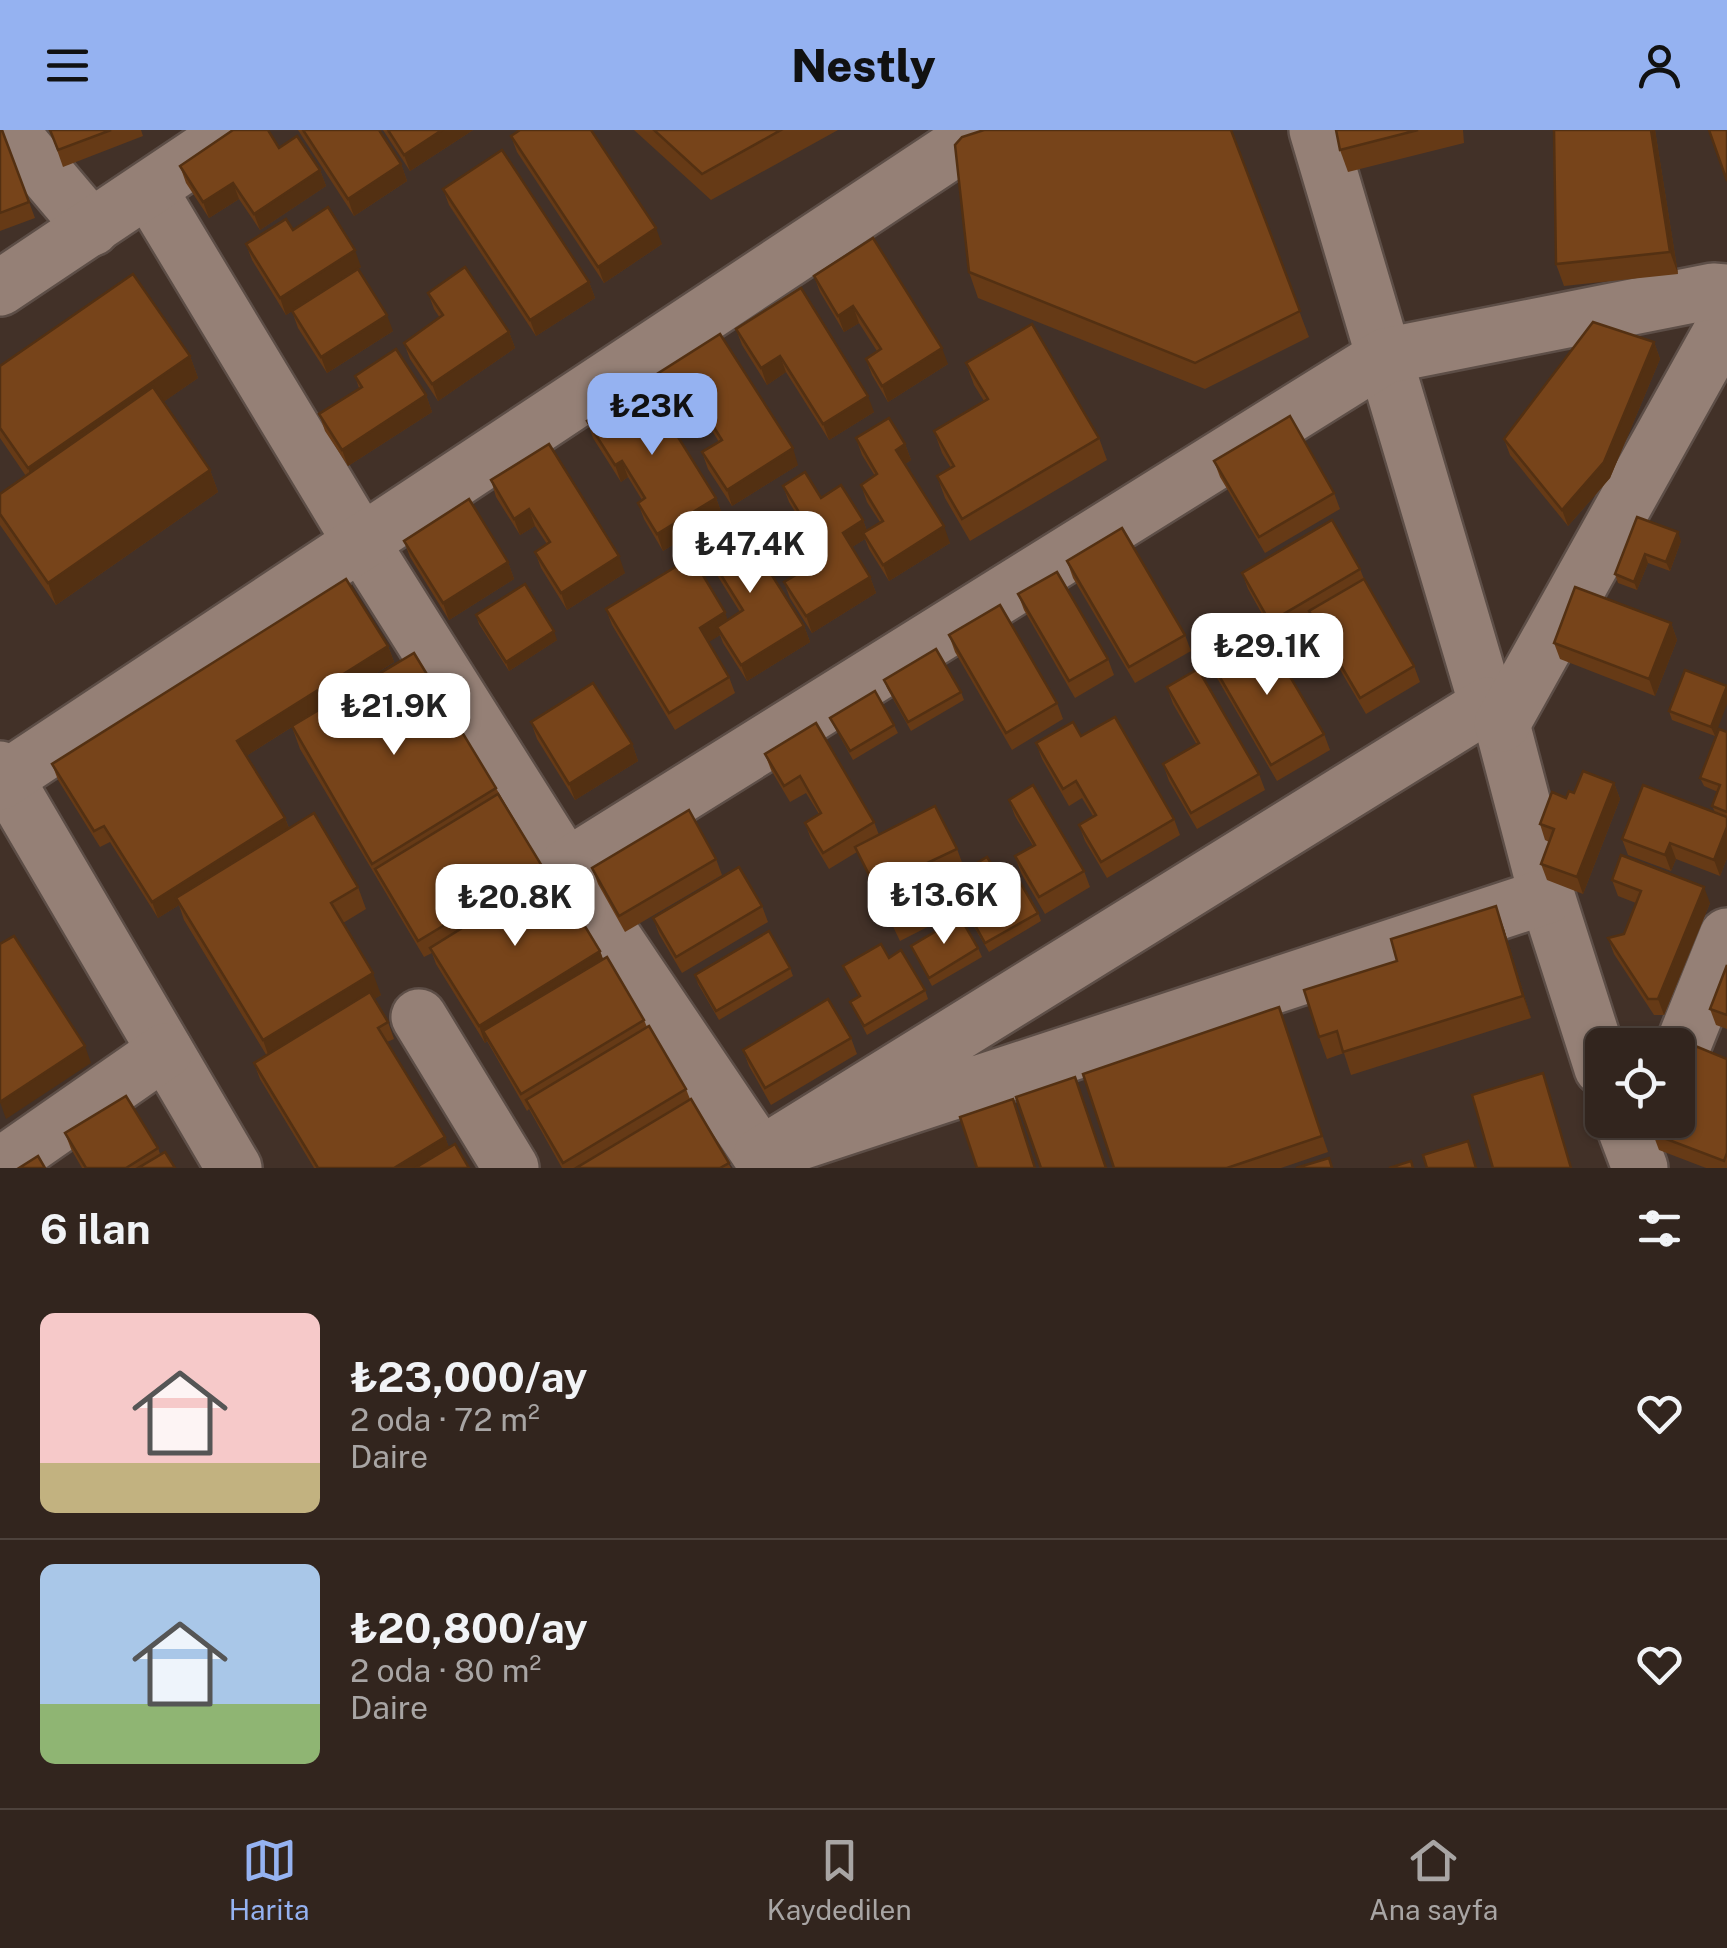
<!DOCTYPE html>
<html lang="tr">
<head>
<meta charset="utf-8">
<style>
	body { margin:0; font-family:"Public Sans",sans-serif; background:#3a2d27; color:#f1f3f6; height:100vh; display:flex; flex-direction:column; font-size:38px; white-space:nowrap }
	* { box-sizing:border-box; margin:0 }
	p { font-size:32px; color:#a8a5a4 }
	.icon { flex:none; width:55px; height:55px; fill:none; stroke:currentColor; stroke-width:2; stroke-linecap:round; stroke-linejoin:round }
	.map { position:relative; height:1038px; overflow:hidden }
	.panel { display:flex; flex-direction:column; background:#32251e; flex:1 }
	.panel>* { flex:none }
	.controls { position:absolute; left:1585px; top:898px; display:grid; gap:20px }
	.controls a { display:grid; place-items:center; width:110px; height:110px; border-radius:15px; background:#32251e; box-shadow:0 2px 8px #0004,0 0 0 2px #4d423c; font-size:50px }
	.price { position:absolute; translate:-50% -85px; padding:0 22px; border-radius:20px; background:#fff; color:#222; font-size:32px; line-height:65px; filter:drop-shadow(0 2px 5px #0008) }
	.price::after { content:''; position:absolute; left:50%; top:60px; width:30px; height:22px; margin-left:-15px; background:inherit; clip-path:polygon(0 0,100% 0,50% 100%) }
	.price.active { background:#95b2f1; color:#111 }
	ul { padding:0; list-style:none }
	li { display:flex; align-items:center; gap:30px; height:250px; padding:0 40px }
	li+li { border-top:2px solid #4d423c }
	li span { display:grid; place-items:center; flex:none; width:280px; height:200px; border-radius:15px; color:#555 }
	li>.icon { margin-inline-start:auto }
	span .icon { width:120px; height:120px; fill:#fffc; stroke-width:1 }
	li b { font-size:42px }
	h2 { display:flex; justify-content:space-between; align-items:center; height:120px; padding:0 40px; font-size:42px }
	header { display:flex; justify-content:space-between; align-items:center; height:130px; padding:0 40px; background:#95b2f1; color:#111; font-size:45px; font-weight:800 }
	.tabs { display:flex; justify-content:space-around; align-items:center; height:140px; border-top:2px solid #4d423c; background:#32251e; font-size:28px; color:#a8a5a4 }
	.tabs a { display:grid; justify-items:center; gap:5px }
	.tabs .active { color:#95b2f1 }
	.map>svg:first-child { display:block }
</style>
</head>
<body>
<header><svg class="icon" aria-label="menu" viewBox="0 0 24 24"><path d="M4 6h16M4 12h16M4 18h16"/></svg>Nestly<svg class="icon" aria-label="person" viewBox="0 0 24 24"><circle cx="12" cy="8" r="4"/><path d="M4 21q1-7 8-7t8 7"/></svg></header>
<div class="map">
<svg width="1727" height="1038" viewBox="0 0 1727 1038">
	<rect width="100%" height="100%" fill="#423128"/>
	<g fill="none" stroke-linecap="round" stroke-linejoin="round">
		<!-- minor casing -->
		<g stroke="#5d4e47" stroke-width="60">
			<g id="minor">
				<polyline points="9,0 92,98"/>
				<polyline points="1317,0 1487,575 1502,594 1547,766 1602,938"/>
				<polyline points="149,60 361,412 566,737 769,1038"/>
				<polyline points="0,158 236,0"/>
				<polyline points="1487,575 761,1025 1547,766"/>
				<polyline points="1502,594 1727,191"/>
				<polyline points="0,639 234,1038"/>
				<polyline points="0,652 983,0"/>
				<polyline points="566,737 1385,226 1713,161 1727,162"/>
				<polyline points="419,887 511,1038"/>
				<polyline points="1678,928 1727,806"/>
				<polyline points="1622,990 1640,1038"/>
				<polyline points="0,1036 165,921"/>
			</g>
		</g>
		<!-- minor -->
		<use href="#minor" stroke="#958076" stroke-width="55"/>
	</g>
	<!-- wall -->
	<g fill="#663a16">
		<polygon points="0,0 2,0 35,88 0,101"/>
		<polygon points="50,0 141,0 143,6 63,37"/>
		<polygon points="298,0 379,0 401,34 407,51 354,86"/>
		<polygon points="383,0 473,0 410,41"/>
		<polygon points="634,0 838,0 711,70"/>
		<polygon points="1231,0 1309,207 1205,259 978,168 969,142"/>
		<polygon points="1336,0 1463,0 1464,13 1348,42 1340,20"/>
		<polygon points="1655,0 1678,144 1564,156 1556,134"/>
		<polygon points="511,6 662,114 604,153 517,22"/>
		<polygon points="279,18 320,40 326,56 260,100 239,69 209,88 186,53 180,36"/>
		<polygon points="443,59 589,152 595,168 536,206 449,75"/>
		<polygon points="293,100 361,137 286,185 252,130 246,114"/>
		<polygon points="814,146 948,234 888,272 872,245 866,229 877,221 859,193 844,202 820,162"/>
		<polygon points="428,163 509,202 515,218 438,271 410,229 404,213 440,188 434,179"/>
		<polygon points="292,181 393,201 327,243 298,198"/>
		<polygon points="736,199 874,282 829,310 786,242 767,255 742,215"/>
		<polygon points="1654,212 1660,229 1610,348 1568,396 1510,325 1504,309"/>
		<polygon points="190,226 198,248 163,272 210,340 218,362 56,475 0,395 0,364 26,346 0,308 0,236"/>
		<polygon points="966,233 1099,308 1107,330 970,411 945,368 937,346 951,338 942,323 934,301 984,271 974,255"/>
		<polygon points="657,244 798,335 732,376 708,339 702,322 719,312 701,283 684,294 663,260"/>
		<polygon points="355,246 426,265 432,282 348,336 325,301 319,284 359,258"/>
		<polygon points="587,291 716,368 722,384 663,421 644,389 638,373 642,370 628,347 621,352 593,308"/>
		<polygon points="856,308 905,314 911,330 905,334 950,413 889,451 869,419 865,409 852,417 870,447 876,463 812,503 790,468 784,452 806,438 793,419 787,402 802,393 789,372 783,356 821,368 863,390 867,401 880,392 867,372 861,355 875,346 862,325"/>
		<polygon points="1214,331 1334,363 1340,379 1265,423 1220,347"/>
		<polygon points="491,350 625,443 567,480 541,438 535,422 547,414 535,396 520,405 496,367"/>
		<polygon points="1637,387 1681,411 1670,441 1648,433 1637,460 1618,453 1615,444"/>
		<polygon points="404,411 508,432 514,449 449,490 410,427"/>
		<polygon points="701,413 804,496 810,512 747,551 723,513 720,505 708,512 729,547 735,563 675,600 612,495 606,479 725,482 727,490 740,482 707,429"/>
		<polygon points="1067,431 1185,505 1191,521 1135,553 1073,448"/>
		<polygon points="1360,439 1364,449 1414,536 1420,552 1366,584 1315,497 1311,488 1276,509 1248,459 1242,443"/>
		<polygon points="1018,464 1108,529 1114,545 1075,568 1024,480"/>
		<polygon points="476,485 557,510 509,541 479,494"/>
		<polygon points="1671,493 1677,510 1655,566 1560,529 1554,513"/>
		<polygon points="949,505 1057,573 1063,589 1012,620 955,522"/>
		<polygon points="388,516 394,532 311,585 496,658 542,736 545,746 600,821 603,829 644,890 647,897 686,959 690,969 731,1038 562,1038 529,979 527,981 487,911 485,913 436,834 432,823 424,827 300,619 292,597 246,626 285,688 289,698 358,757 366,779 343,793 381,865 374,869 388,892 394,909 387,912 445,1007 449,1018 469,1038 314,1038 260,949 254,933 267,926 184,790 179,775 158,788 110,712 100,717 58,650 52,634"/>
		<polygon points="1211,532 1324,604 1330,620 1277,651 1217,548"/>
		<polygon points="884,550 961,562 964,570 911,601 887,558"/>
		<polygon points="1727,556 1715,606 1672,590 1669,581"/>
		<polygon points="1167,557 1259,644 1265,660 1197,699 1169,651 1163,634 1197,615 1173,574"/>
		<polygon points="830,588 894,595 898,603 853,630 834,596"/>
		<polygon points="531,592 632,614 638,631 575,670 537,609"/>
		<polygon points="1727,602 1727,728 1720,746 1676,729 1671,741 1628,725 1622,709 1715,682 1712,676 1718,662 1704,656 1700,648"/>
		<polygon points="1081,606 1174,689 1180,705 1107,748 1085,711 1079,695 1093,686 1082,668 1069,676 1042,629 1036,613"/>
		<polygon points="765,624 874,692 879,705 957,719 963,735 935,749 951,785 900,811 857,722 829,739 811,709 805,693 819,684 806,663 790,672 771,640"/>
		<polygon points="1614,653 1620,669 1583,764 1547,750 1541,734 1549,712 1545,710 1540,694 1574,663"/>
		<polygon points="1009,670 1084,741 1090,757 1045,784 1021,743 1015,726 1033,716 1015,686"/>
		<polygon points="716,729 722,745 625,802 598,754 592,738"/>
		<polygon points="960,743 997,743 1038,783 1041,791 989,822 973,795 970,786 980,780"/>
		<polygon points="1612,750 1710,773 1664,885 1654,885 1614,824 1608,808 1624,804 1636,773 1618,766"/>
		<polygon points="762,776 768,792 682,843 659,804 653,788"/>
		<polygon points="1504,799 1531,888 1351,945 1344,923 1327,929 1319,907"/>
		<polygon points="911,816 978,818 982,827 932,856"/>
		<polygon points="889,828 925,860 928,869 867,905 850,872 859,867 843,836"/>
		<polygon points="1727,835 1727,899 1716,895 1710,879"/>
		<polygon points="790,838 793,846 719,890 698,854 695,845"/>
		<polygon points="1279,877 1328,1022 1281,1038 1114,1038"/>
		<polygon points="851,908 857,924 771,975 749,936 743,920"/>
		<polygon points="1727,929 1727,1038 1706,1038 1659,1020 1653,1004"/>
		<polygon points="65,1003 158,1018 160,1024 175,1038 82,1038 71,1019"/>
	</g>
	<!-- shaded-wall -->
	<g fill="#533012">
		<polygon points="442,0 473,0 410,41 404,25"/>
		<polygon points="1651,0 1655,0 1678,144 1670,122"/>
		<polygon points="401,34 407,51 354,86 348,69"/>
		<polygon points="320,40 326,56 260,100 254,84"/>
		<polygon points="233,53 239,69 209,88 203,72"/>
		<polygon points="656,98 662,114 604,153 598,137"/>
		<polygon points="355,120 361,137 286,185 280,168"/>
		<polygon points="589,152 595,168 536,206 530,190"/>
		<polygon points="853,176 859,193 844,202 838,186"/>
		<polygon points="387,185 393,201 327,243 321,227"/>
		<polygon points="509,202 515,218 438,271 432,254"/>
		<polygon points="1654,212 1660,229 1610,348 1568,396 1562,380"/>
		<polygon points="942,218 948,234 888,272 882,256"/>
		<polygon points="190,226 198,248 36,360 28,338"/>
		<polygon points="780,226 786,242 767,255 761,238"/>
		<polygon points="426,265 432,282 348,336 342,320"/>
		<polygon points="868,266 874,282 829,310 823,294"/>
		<polygon points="695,267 701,283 684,294 678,278"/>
		<polygon points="905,314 911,330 902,336 896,320"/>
		<polygon points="793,318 798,335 732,376 727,360"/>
		<polygon points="622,331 628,347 621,352 615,335"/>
		<polygon points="210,340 218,362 56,475 48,453"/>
		<polygon points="716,368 722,384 663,421 657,404"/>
		<polygon points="529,379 535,396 520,405 514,389"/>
		<polygon points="863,390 869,407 863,403 865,409 849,419 843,403"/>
		<polygon points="944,396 950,413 889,451 883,435"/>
		<polygon points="1678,402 1681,411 1670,441 1666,432"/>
		<polygon points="1645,424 1648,433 1637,460 1634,452"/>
		<polygon points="619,426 625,443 567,480 561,463"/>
		<polygon points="508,432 514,449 449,490 443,473"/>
		<polygon points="870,447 876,463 812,503 806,486"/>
		<polygon points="725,482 730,498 717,497 720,505 706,514 700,498"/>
		<polygon points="1671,493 1677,510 1655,566 1649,549"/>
		<polygon points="804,496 810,512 747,551 741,535"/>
		<polygon points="554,501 557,510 509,541 506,532"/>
		<polygon points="388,516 394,532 243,628 237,611"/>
		<polygon points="1727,557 1727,574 1715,606 1711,597"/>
		<polygon points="632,614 638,631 575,670 569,654"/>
		<polygon points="1614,653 1620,669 1583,764 1577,747"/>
		<polygon points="285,688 291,704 176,768 179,775 158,788 152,772"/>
		<polygon points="1727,697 1727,728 1720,746 1714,730"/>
		<polygon points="1670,713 1676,729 1671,741 1665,725"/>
		<polygon points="1704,757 1710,773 1664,885 1658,869"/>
		<polygon points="1496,776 1504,799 1531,888 1523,866"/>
		<polygon points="600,821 606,837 483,901 487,911 485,913 479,896"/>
		<polygon points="373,843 381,865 271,933 263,910"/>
		<polygon points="85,916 91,933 6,989 0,972"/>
		<polygon points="445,1007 451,1023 427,1038 394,1038"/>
	</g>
	<!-- building -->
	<g fill="#77441a" stroke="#533012" stroke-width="2.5">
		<polygon points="0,0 2,0 29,72 0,83"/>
		<polygon points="50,0 111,0 58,20"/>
		<polygon points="233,0 268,0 279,18 297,6 320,40 254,84 233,53 203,72 180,36"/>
		<polygon points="303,0 379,0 401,34 348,69"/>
		<polygon points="388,0 442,0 404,25"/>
		<polygon points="520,0 591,0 656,98 598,137 511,6"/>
		<polygon points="654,0 781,0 702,44"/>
		<polygon points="984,0 1231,0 1300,181 1195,233 969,142 955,15 962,7"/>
		<polygon points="1336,0 1418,0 1340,20"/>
		<polygon points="1554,0 1651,0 1670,122 1556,134"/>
		<polygon points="1709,0 1727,0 1727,51"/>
		<polygon points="502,20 589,152 530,190 443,59"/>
		<polygon points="328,77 355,120 280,168 246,114 286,89 293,100"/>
		<polygon points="873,108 942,218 882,256 866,229 881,219 853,176 838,186 814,146"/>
		<polygon points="465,137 509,202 432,254 404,213 443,185 428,163"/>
		<polygon points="358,139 387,185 321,227 292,181"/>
		<polygon points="133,144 190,226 28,338 0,298 0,236"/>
		<polygon points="801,158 868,266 823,294 780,226 761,238 736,199"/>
		<polygon points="1593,192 1654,212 1604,332 1562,380 1504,309"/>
		<polygon points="1032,194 1099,308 962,389 937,346 954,336 934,301 988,269 966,233"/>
		<polygon points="720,204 793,318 727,360 702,322 722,310 695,267 678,278 657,244"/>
		<polygon points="396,219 426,265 342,320 319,284 362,257 355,246"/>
		<polygon points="645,254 716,368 657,404 638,373 645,368 622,331 615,335 587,291"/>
		<polygon points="153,257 210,340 48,453 0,384 0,364"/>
		<polygon points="1290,286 1334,363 1259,407 1214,331"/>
		<polygon points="889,288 905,314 896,320 944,396 883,435 863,403 883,391 861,355 877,344 856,308"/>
		<polygon points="549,314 619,426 561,463 535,422 550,412 529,379 514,389 491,350"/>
		<polygon points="805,342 821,368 841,355 863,390 843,403 870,447 806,486 784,452 809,437 787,402 805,392 783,356"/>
		<polygon points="469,369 508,432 443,473 404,411"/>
		<polygon points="1637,387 1678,402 1666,432 1645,424 1634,452 1615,444"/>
		<polygon points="737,390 804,496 741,535 717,497 743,480 701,413"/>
		<polygon points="1332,390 1360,439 1270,492 1242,443"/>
		<polygon points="1122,398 1185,505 1129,537 1067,431"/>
		<polygon points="692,427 725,482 700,498 729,547 669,583 606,479"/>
		<polygon points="1057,442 1108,529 1069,551 1018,464"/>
		<polygon points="346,449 388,516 237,611 285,688 152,772 104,696 94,701 52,634"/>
		<polygon points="1364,449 1414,536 1360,568 1309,481"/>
		<polygon points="525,454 554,501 506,532 476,485"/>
		<polygon points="1575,457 1671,493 1649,549 1554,513"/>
		<polygon points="1000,475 1057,573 1006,603 949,505"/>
		<polygon points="1263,501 1324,604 1271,635 1211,532"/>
		<polygon points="936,519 961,562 908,592 884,550"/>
		<polygon points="414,523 496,658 372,734 292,596"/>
		<polygon points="1198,539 1259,644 1191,683 1163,634 1199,613 1167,557"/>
		<polygon points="1685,540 1727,556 1711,597 1669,581"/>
		<polygon points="593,553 632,614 569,654 531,592"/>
		<polygon points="875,561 894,595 850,621 830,588"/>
		<polygon points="1115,587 1174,689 1101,732 1079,695 1096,685 1076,651 1063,659 1036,613 1073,592 1081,606"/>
		<polygon points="816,593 874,692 823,723 805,693 821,683 800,646 784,656 765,624"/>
		<polygon points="1719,599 1727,602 1727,682 1712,676 1720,655 1700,648"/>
		<polygon points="1583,641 1614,653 1577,747 1541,734 1554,699 1540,694 1552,662 1566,668 1569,661 1574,663"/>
		<polygon points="1033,655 1084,741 1039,767 1015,726 1035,715 1009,670"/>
		<polygon points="1643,655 1727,687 1727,697 1714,730 1670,713 1665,725 1622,709"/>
		<polygon points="498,664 542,736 418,811 375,739"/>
		<polygon points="935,676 957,719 927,733 945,769 894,794 855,717"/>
		<polygon points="689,680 716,729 619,786 592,738"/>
		<polygon points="314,683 358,757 331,773 373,843 263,910 176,768"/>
		<polygon points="1621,725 1704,757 1658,869 1648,869 1608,808 1624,804 1641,761 1612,750"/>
		<polygon points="987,727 997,743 1010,735 1038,783 985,813 970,786 981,779 960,743"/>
		<polygon points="739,737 762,776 676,827 653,788"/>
		<polygon points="552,742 600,821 479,896 430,818"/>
		<polygon points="1496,776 1523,866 1343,922 1337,901 1319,907 1304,860 1397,831 1391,809"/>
		<polygon points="960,787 978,818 929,848 911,816"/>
		<polygon points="769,801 790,838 716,881 695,845"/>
		<polygon points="14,806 85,916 0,972 0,814"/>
		<polygon points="881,814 889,828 901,820 925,860 864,896 850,872 860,866 843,836"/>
		<polygon points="607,827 644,890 521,964 483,901"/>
		<polygon points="1727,835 1727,885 1710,879"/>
		<polygon points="370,862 388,892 378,898 445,1007 394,1038 318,1038 254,933"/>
		<polygon points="828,869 851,908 765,958 743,920"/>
		<polygon points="1279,877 1322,1006 1227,1038 1114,1038 1083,944"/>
		<polygon points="649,896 686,959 563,1033 526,970"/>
		<polygon points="1688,913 1727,929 1727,1023 1724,1031 1653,1004 1658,990 1678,990 1678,940"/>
		<polygon points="1543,943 1571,1038 1493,1038 1472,965"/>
		<polygon points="1075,947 1106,1038 1041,1038 1016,967"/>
		<polygon points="126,966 158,1018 126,1038 86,1038 65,1003"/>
		<polygon points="691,969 729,1033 720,1038 576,1038"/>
		<polygon points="1013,969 1035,1038 977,1038 960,987"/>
		<polygon points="1468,1011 1476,1038 1427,1038 1423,1025"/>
		<polygon points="455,1014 469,1038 415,1038"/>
		<polygon points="165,1022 175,1038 138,1038"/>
		<polygon points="38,1026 45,1038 19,1038"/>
		<polygon points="1329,1028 1332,1038 1296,1038"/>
		<polygon points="1411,1031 1413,1038 1389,1038"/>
	</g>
</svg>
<div class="controls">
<a><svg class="icon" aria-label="locate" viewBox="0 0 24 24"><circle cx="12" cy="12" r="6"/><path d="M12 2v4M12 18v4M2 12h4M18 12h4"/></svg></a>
</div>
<b class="price active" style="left:652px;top:328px">₺23K</b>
<b class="price" style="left:750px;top:466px">₺47.4K</b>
<b class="price" style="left:1267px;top:568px">₺29.1K</b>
<b class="price" style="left:394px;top:628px">₺21.9K</b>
<b class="price" style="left:944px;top:817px">₺13.6K</b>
<b class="price" style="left:515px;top:819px">₺20.8K</b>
</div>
<section class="panel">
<h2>6 ilan<svg class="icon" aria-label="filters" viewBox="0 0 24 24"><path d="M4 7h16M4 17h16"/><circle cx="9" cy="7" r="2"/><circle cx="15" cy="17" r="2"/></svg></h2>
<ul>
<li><span style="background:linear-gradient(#f6c9c9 75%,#c2b280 0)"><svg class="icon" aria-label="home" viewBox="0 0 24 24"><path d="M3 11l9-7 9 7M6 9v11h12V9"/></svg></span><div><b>₺23,000/ay</b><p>2 oda · 72 m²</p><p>Daire</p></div><svg class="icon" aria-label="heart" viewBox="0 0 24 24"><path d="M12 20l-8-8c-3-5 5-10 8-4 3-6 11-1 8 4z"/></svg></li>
<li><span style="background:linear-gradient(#a9c7e8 70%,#8fb573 0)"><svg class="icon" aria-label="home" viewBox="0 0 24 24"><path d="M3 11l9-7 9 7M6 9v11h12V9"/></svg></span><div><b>₺20,800/ay</b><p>2 oda · 80 m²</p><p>Daire</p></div><svg class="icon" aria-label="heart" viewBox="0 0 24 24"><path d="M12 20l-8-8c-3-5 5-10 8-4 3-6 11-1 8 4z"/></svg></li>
</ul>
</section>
<nav class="tabs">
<a class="active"><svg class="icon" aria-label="map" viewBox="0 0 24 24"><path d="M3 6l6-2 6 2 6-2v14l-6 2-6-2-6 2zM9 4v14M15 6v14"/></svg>Harita</a>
<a><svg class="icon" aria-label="saved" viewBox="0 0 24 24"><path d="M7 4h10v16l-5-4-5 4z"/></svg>Kaydedilen</a>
<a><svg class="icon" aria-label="home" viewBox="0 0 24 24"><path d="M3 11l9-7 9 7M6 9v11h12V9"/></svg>Ana sayfa</a>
</nav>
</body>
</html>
